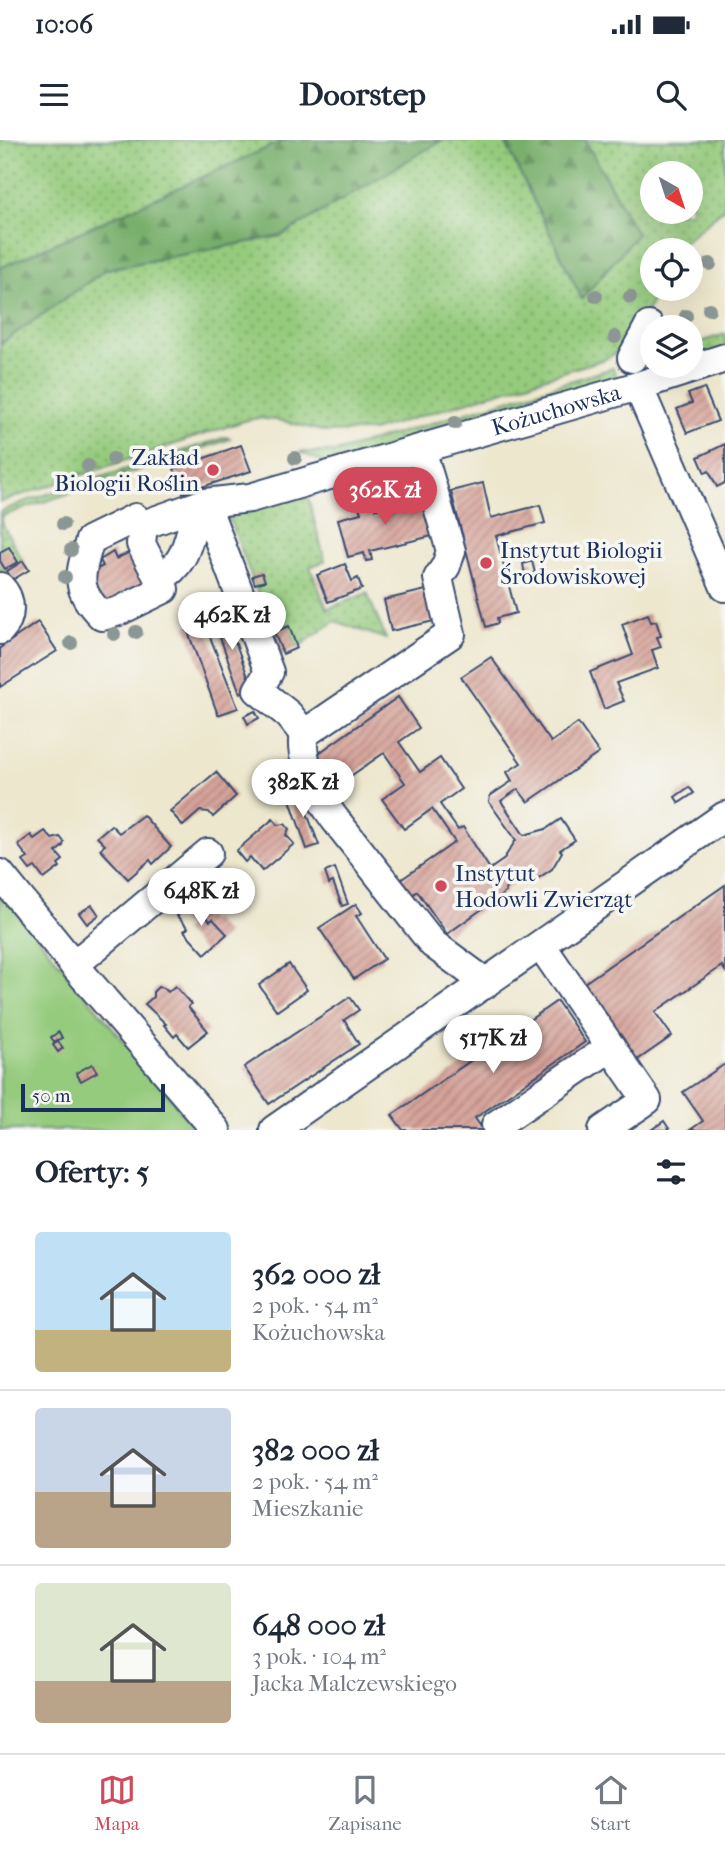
<!DOCTYPE html>
<html lang="pl">
<head>
<meta charset="utf-8">
<style>
	body { margin:0; font-family:"IM FELL French Canon",serif; background:#f6f6f7; color:#1f2937; height:100vh; display:flex; flex-direction:column; font-size:26px; white-space:nowrap }
	* { box-sizing:border-box; margin:0 }
	p { font-size:23px; color:#747a83 }
	.icon { flex:none; width:38px; height:38px; fill:none; stroke:currentColor; stroke-width:2; stroke-linecap:round; stroke-linejoin:round }
	.map { position:relative; height:990px; overflow:hidden }
	.panel { display:flex; flex-direction:column; background:#fff; flex:1 }
	.panel>* { flex:none }
	.needle { width:46px; rotate:141deg }
	.buttons { position:absolute; left:640px; top:21px; display:grid; gap:14px }
	.buttons a { display:grid; place-items:center; width:63px; height:63px; border-radius:50%; background:#fff; box-shadow:0 7px 28px #0002; font-size:35px }
	.scale { position:absolute; left:21px; bottom:18px; width:144px; box-sizing:border-box; padding-left:7px; border:4px solid #1b2f5e; border-top:0; font-size:19px; line-height:24px; white-space:nowrap; color:#1b2f5e; -webkit-text-stroke:5px #f6f6f2; paint-order:stroke }
	.price { position:absolute; translate:-50% -60px; padding:0 16px; border-radius:24px; background:#fff; color:#222; font-size:23px; line-height:46px; filter:drop-shadow(0 2px 4px #0008) }
	.price::after { content:''; position:absolute; left:50%; top:42px; width:21px; height:16px; margin-left:-10px; background:inherit; clip-path:polygon(0 0,100% 0,50% 100%) }
	.price.selected { background:#d1495b; color:#fff }
	ul { padding:0; list-style:none }
	li { display:flex; align-items:center; gap:21px; height:175px; padding:0 35px }
	li+li { border-top:2px solid #e0e1e3 }
	li span { display:grid; place-items:center; flex:none; width:196px; height:140px; border-radius:7px; color:#555 }
	li>.icon { margin-inline-start:auto }
	span .icon { width:84px; height:84px; fill:#fffc; stroke-width:1 }
	li b { font-size:30px }
	h2 { display:flex; justify-content:space-between; align-items:center; height:84px; padding:0 35px; font-size:30px }
	.status { display:flex; justify-content:space-between; align-items:center; height:49px; padding:0 35px; background:#fff; direction:ltr }
	.status svg { height:19px; fill:currentColor }
	header { display:flex; justify-content:space-between; align-items:center; height:91px; padding:0 35px; background:#fff; font-size:32px; font-weight:700 }
	.tabs { display:flex; justify-content:space-around; align-items:center; height:98px; border-top:2px solid #e0e1e3; background:#fff; font-size:19px; color:#747a83 }
	.tabs a { display:grid; justify-items:center; gap:4px }
	.tabs .selected { color:#d1495b }
	.map>svg:first-child { display:block }
</style>
</head>
<body>
<div class="status"><b>10:06</b><svg viewBox="0 0 49 12"><path d="M0 12V9h3v3zM5 12V6h3v6zM10 12V3h3v9zM15 12V0h3v12zM26 1h20v11H26zM47 4h2v5h-2z"/></svg></div>
<header><svg class="icon" aria-label="menu" viewBox="0 0 24 24"><path d="M4 6h16M4 12h16M4 18h16"/></svg>Doorstep<svg class="icon" aria-label="search" viewBox="0 0 24 24"><circle cx="10" cy="10" r="6"/><path d="M15 15l6 6"/></svg></header>
<div class="map">
<svg width="725" height="990" viewBox="0 0 725 990">
	<defs>
		<pattern id="grass-dots" width="8" height="8" patternUnits="userSpaceOnUse" patternTransform="scale(1.75)"><rect width="8" height="8" fill="#95cb7d"/><path d="M2 2h.1M6 6h.1" fill="none" stroke="#79a56a" stroke-width="1.8" stroke-linecap="round"/></pattern>
		<pattern id="forest-firs" width="22" height="20" patternUnits="userSpaceOnUse" patternTransform="scale(1.75)"><rect width="22" height="20" fill="#78af6c"/><path d="M5 1l3.5 6h-7zM16 11l3.5 6h-7z" fill="#628f5c"/></pattern>
		<pattern id="building-hatch" width="6" height="6" patternUnits="userSpaceOnUse" patternTransform="scale(1.75)"><rect width="6" height="6" fill="#d6a399"/><path d="M-1 1l2-2M0 6l6-6M5 7l2-2" fill="none" stroke="#ad8580"/></pattern>
	</defs>
	<rect width="100%" height="100%" fill="#f6f6f2"/>
	<filter id="ink" filterUnits="userSpaceOnUse"><feTurbulence type="fractalNoise" baseFrequency=".0143" numOctaves="2"/><feDisplacementMap in="SourceGraphic" scale="14" xChannelSelector="R" yChannelSelector="G"/><feConvolveMatrix kernelMatrix="1 2 1 2 8 2 1 2 1" color-interpolation-filters="sRGB"/></filter>
	<filter id="wash" filterUnits="userSpaceOnUse"><feTurbulence type="fractalNoise" baseFrequency=".00686" numOctaves="4" result="noise"/><feDisplacementMap in="SourceGraphic" scale="28" xChannelSelector="R" yChannelSelector="G"/><feGaussianBlur stdDeviation="1.57" result="paint"/><feColorMatrix in="noise" values="0 0 0 0 0 0 0 0 0 0 0 0 0 0 0 0 0 1.4 0 .05"/><feComposite in="paint" operator="in"/></filter>
	<g filter="url(#wash)">
		<rect width="100%" height="100%" fill="#ede7cd"/>
		<!-- grass -->
		<g fill="url(#grass-dots)" stroke="#587d6e" stroke-width="2" fill-rule="evenodd">
			<polygon points="0,0 285,0 0,128"/>
			<path d="M442,0H504L582,159L637,94L585,0H725V68L674,110H653V149H657C644,178 636,205 605,219L372,291L326,292L283,281L258,278L244,281L0,362V204L107,129L280,96ZM653,33H691V72H653Z"/>
			<polygon points="725,194 725,210 691,220 691,205"/>
			<polygon points="613,228 619,243 328,324 299,312 336,312"/>
			<polygon points="226,297 230,299 2,376 1,382 23,421 0,432 0,372 23,362"/>
			<polygon points="306,349 325,421 310,427 327,469 367,453 386,499 335,481 297,508 289,487 281,514 227,373"/>
		</g>
		<!-- forest -->
		<g fill="url(#forest-firs)" stroke="#4a6f65" stroke-width="2">
			<polygon points="285,0 442,0 281,96 107,129 0,204 0,128"/>
			<polygon points="504,0 585,0 637,94 582,159"/>
		</g>
		<!-- garden -->
		<polygon fill="#95cb7d" stroke="#587d6e" stroke-width="2" points="0,751 197,990 0,990"/>
		<g id="blocks">
			<!-- building -->
			<g fill="url(#building-hatch)">
				<polygon points="704,248 718,281 687,293 677,269 692,263 688,254"/>
				<polygon points="725,304 725,343 717,347 709,331 705,333 698,317"/>
				<polygon points="241,305 251,331 183,353 174,329"/>
				<polygon points="483,343 491,378 540,365 545,383 496,396 516,473 497,478 498,483 486,487 451,351"/>
				<polygon points="423,357 432,396 370,411 372,420 366,421 364,413 348,417 338,379 361,373 359,367 374,363 376,369"/>
				<polygon points="9,407 18,422 5,429 0,421 0,412"/>
				<polygon points="132,411 149,442 105,466 88,434 103,426 100,420 113,412 116,419"/>
				<polygon points="23,421 29,430 12,440 7,431"/>
				<polygon points="532,421 535,433 525,435 523,424"/>
				<polygon points="345,424 352,441 358,438 362,449 328,462 317,435"/>
				<polygon points="262,433 265,441 255,444 252,436"/>
				<polygon points="426,450 434,481 391,491 384,460"/>
				<polygon points="224,471 252,548 240,553 212,475"/>
				<polygon points="648,474 651,482 656,481 661,496 657,497 661,507 652,510 658,528 616,543 624,561 604,569 590,532 633,515 622,484"/>
				<polygon points="203,479 238,568 218,575 186,486"/>
				<polygon points="38,482 57,511 0,547 0,508"/>
				<polygon points="289,486 297,508 283,514 274,492"/>
				<polygon points="491,517 551,602 578,583 599,613 528,662 518,649 501,661 524,695 546,689 561,679 575,700 560,710 562,712 552,729 537,739 518,740 505,750 506,752 447,794 417,751 410,757 399,741 455,702 432,669 404,689 382,659 405,643 384,613 333,648 312,618 398,557 419,588 399,602 420,632 440,618 461,649 440,664 458,690 463,687 490,729 503,720 516,700 489,662 490,656 512,641 507,632 521,623 461,537"/>
				<polygon points="255,571 259,578 248,584 244,576"/>
				<polygon points="216,632 236,656 213,677 209,672 200,671 183,686 170,671"/>
				<polygon points="297,647 319,705 307,709 287,651"/>
				<polygon points="689,647 694,653 679,663 675,657"/>
				<polygon points="143,675 171,707 153,724 150,720 128,739 100,709 105,705 97,697 111,685 119,693"/>
				<polygon points="273,679 278,685 285,684 289,689 286,695 294,704 262,731 250,717 245,722 236,711"/>
				<polygon points="45,691 52,699 60,697 64,702 63,706 56,712 63,720 58,724 60,727 44,739 35,727 30,730 23,721 28,718 18,705 31,695 34,699"/>
				<polygon points="335,728 348,764 342,766 333,742 329,744 325,732"/>
				<polygon points="725,745 725,831 722,826 655,872 672,896 636,921 583,844"/>
				<polygon points="192,762 210,781 213,779 227,794 205,814 184,791 188,788 177,776"/>
				<polygon points="356,764 362,773 356,776 384,819 354,839 319,788"/>
				<polygon points="92,765 99,775 87,784 79,773"/>
				<polygon points="289,824 307,850 277,871 259,845"/>
				<polygon points="175,846 191,864 188,867 208,891 188,907 177,894 174,897 164,885 166,884 145,864 153,857 153,852 158,847 164,848 168,852"/>
				<polygon points="350,857 359,870 344,880 359,904 269,964 244,927"/>
				<polygon points="557,861 585,902 475,978 483,990 403,990 392,975"/>
				<polygon points="59,892 62,898 54,902 51,897"/>
				<polygon points="58,901 63,908 58,912 53,905"/>
				<polygon points="92,924 97,932 81,941 76,933"/>
				<polygon points="725,924 725,990 690,990 703,981 683,952"/>
				<polygon points="664,981 670,990 651,990"/>
			</g>
		</g>
	</g>
	<g filter="url(#ink)">
		<use href="#blocks" fill-opacity="0" stroke="#3a4b6f" stroke-width="2"/>
		<g fill="none" stroke-linecap="round" stroke-linejoin="round">
			<!-- minor casing -->
			<g stroke="#3a4b6f" stroke-width="32">
				<g id="minor">
					<polyline points="632,218 649,186"/>
					<polyline points="638,246 725,447"/>
					<path d="M421,309L451,411L446,426L438,438L451,494L304,594C298,619 319,658 334,678L433,804L478,837L484,845"/>
					<polyline points="205,363 269,532 258,550 289,575 304,594"/>
					<path id="s1" d="M199,366C187,396 190,422 159,439L141,404L143,385L205,363L250,358L638,246L725,218"/>
					<path d="M143,385L135,378L90,400C80,434 73,448 102,476L119,471L164,449L159,439"/>
					<path d="M0,447C12,459 12,478 0,490"/>
					<polyline points="0,734 74,825 216,990"/>
					<polyline points="541,805 647,960 603,990"/>
					<polyline points="74,825 208,713"/>
					<polyline points="274,990 725,676"/>
					<polyline points="500,990 496,985 611,907"/>
				</g>
			</g>
			<!-- minor -->
			<use href="#minor" stroke="#fff" stroke-width="28"/>
		</g>
		<!-- trees -->
		<g fill="#8b9794">
			<circle cx="710" cy="124" r="7"/>
			<circle cx="596" cy="156" r="7"/>
			<circle cx="630" cy="157" r="7"/>
			<circle cx="709" cy="169" r="7"/>
			<circle cx="686" cy="176" r="7"/>
			<circle cx="615" cy="197" r="7"/>
			<circle cx="455" cy="283" r="7"/>
			<circle cx="295" cy="318" r="7"/>
			<circle cx="113" cy="319" r="7"/>
			<circle cx="88" cy="326" r="7"/>
			<circle cx="63" cy="384" r="7"/>
			<circle cx="71" cy="410" r="7"/>
			<circle cx="65" cy="437" r="7"/>
			<circle cx="136" cy="492" r="7"/>
			<circle cx="114" cy="494" r="7"/>
			<circle cx="71" cy="503" r="7"/>
		</g>
	</g>
	<!-- markers -->
	<g fill="#d1495b" stroke="#f6f6f2" stroke-width="2.5">
		<circle cx="213" cy="330" r="7"/>
		<circle cx="486" cy="423" r="7"/>
		<circle cx="441" cy="746" r="7"/>
	</g>
	<g text-anchor="middle" stroke-width="7" stroke-linejoin="round" paint-order="stroke">
		<!-- street labels -->
		<g font-size="23" fill="#1b2f5e" stroke="#f6f6f2">
			<text dy="8" stroke="none"><textPath href="#s1" startOffset="574">Kożuchowska</textPath></text>
		</g>
		<!-- poi labels -->
		<g font-size="23" fill="#1b2f5e" stroke="#f6f6f2" text-anchor="start">
			<text x="199" y="325" text-anchor="end">Zakład<tspan x="199" dy="26">Biologii Roślin</tspan></text>
			<text x="500" y="418">Instytut Biologii<tspan x="500" dy="26">Środowiskowej</tspan></text>
			<text x="455" y="741">Instytut<tspan x="455" dy="26">Hodowli Zwierząt</tspan></text>
		</g>
	</g>
</svg>
<div class="buttons">
<a><svg class="needle" viewBox="-14 -14 28 28"><path d="M0-13l5 13h-10z" fill="#e53935"/><path d="M0 13l5-13h-10z" fill="#747a83"/></svg></a>
<a><svg class="icon" aria-label="locate" viewBox="0 0 24 24"><circle cx="12" cy="12" r="6"/><path d="M12 2v4M12 18v4M2 12h4M18 12h4"/></svg></a>
<a><svg class="icon" aria-label="layers" viewBox="0 0 24 24"><path d="M12 4l9 5-9 5-9-5zM3 14l9 5 9-5"/></svg></a>
</div>
<div class="scale">50 m</div>
<b class="price selected" style="left:385px;top:387px">362K zł</b>
<b class="price" style="left:232px;top:512px">462K zł</b>
<b class="price" style="left:303px;top:679px">382K zł</b>
<b class="price" style="left:201px;top:788px">648K zł</b>
<b class="price" style="left:493px;top:935px">517K zł</b>
</div>
<section class="panel">
<h2>Oferty: 5<svg class="icon" aria-label="filters" viewBox="0 0 24 24"><path d="M4 7h16M4 17h16"/><circle cx="9" cy="7" r="2"/><circle cx="15" cy="17" r="2"/></svg></h2>
<ul>
<li><span style="background:linear-gradient(#bfe0f5 70%,#c2b280 0)"><svg class="icon" aria-label="home" viewBox="0 0 24 24"><path d="M3 11l9-7 9 7M6 9v11h12V9"/></svg></span><div><b>362 000 zł</b><p>2 pok. · 54 m²</p><p>Kożuchowska</p></div></li>
<li><span style="background:linear-gradient(#c9d6e8 60%,#b9a48a 0)"><svg class="icon" aria-label="home" viewBox="0 0 24 24"><path d="M3 11l9-7 9 7M6 9v11h12V9"/></svg></span><div><b>382 000 zł</b><p>2 pok. · 54 m²</p><p>Mieszkanie</p></div></li>
<li><span style="background:linear-gradient(#dfe7d0 70%,#b9a48a 0)"><svg class="icon" aria-label="home" viewBox="0 0 24 24"><path d="M3 11l9-7 9 7M6 9v11h12V9"/></svg></span><div><b>648 000 zł</b><p>3 pok. · 104 m²</p><p>Jacka Malczewskiego</p></div></li>
</ul>
</section>
<nav class="tabs">
<a class="selected"><svg class="icon" aria-label="map" viewBox="0 0 24 24"><path d="M3 6l6-2 6 2 6-2v14l-6 2-6-2-6 2zM9 4v14M15 6v14"/></svg>Mapa</a>
<a><svg class="icon" aria-label="saved" viewBox="0 0 24 24"><path d="M7 4h10v16l-5-4-5 4z"/></svg>Zapisane</a>
<a><svg class="icon" aria-label="home" viewBox="0 0 24 24"><path d="M3 11l9-7 9 7M6 9v11h12V9"/></svg>Start</a>
</nav>
</body>
</html>
